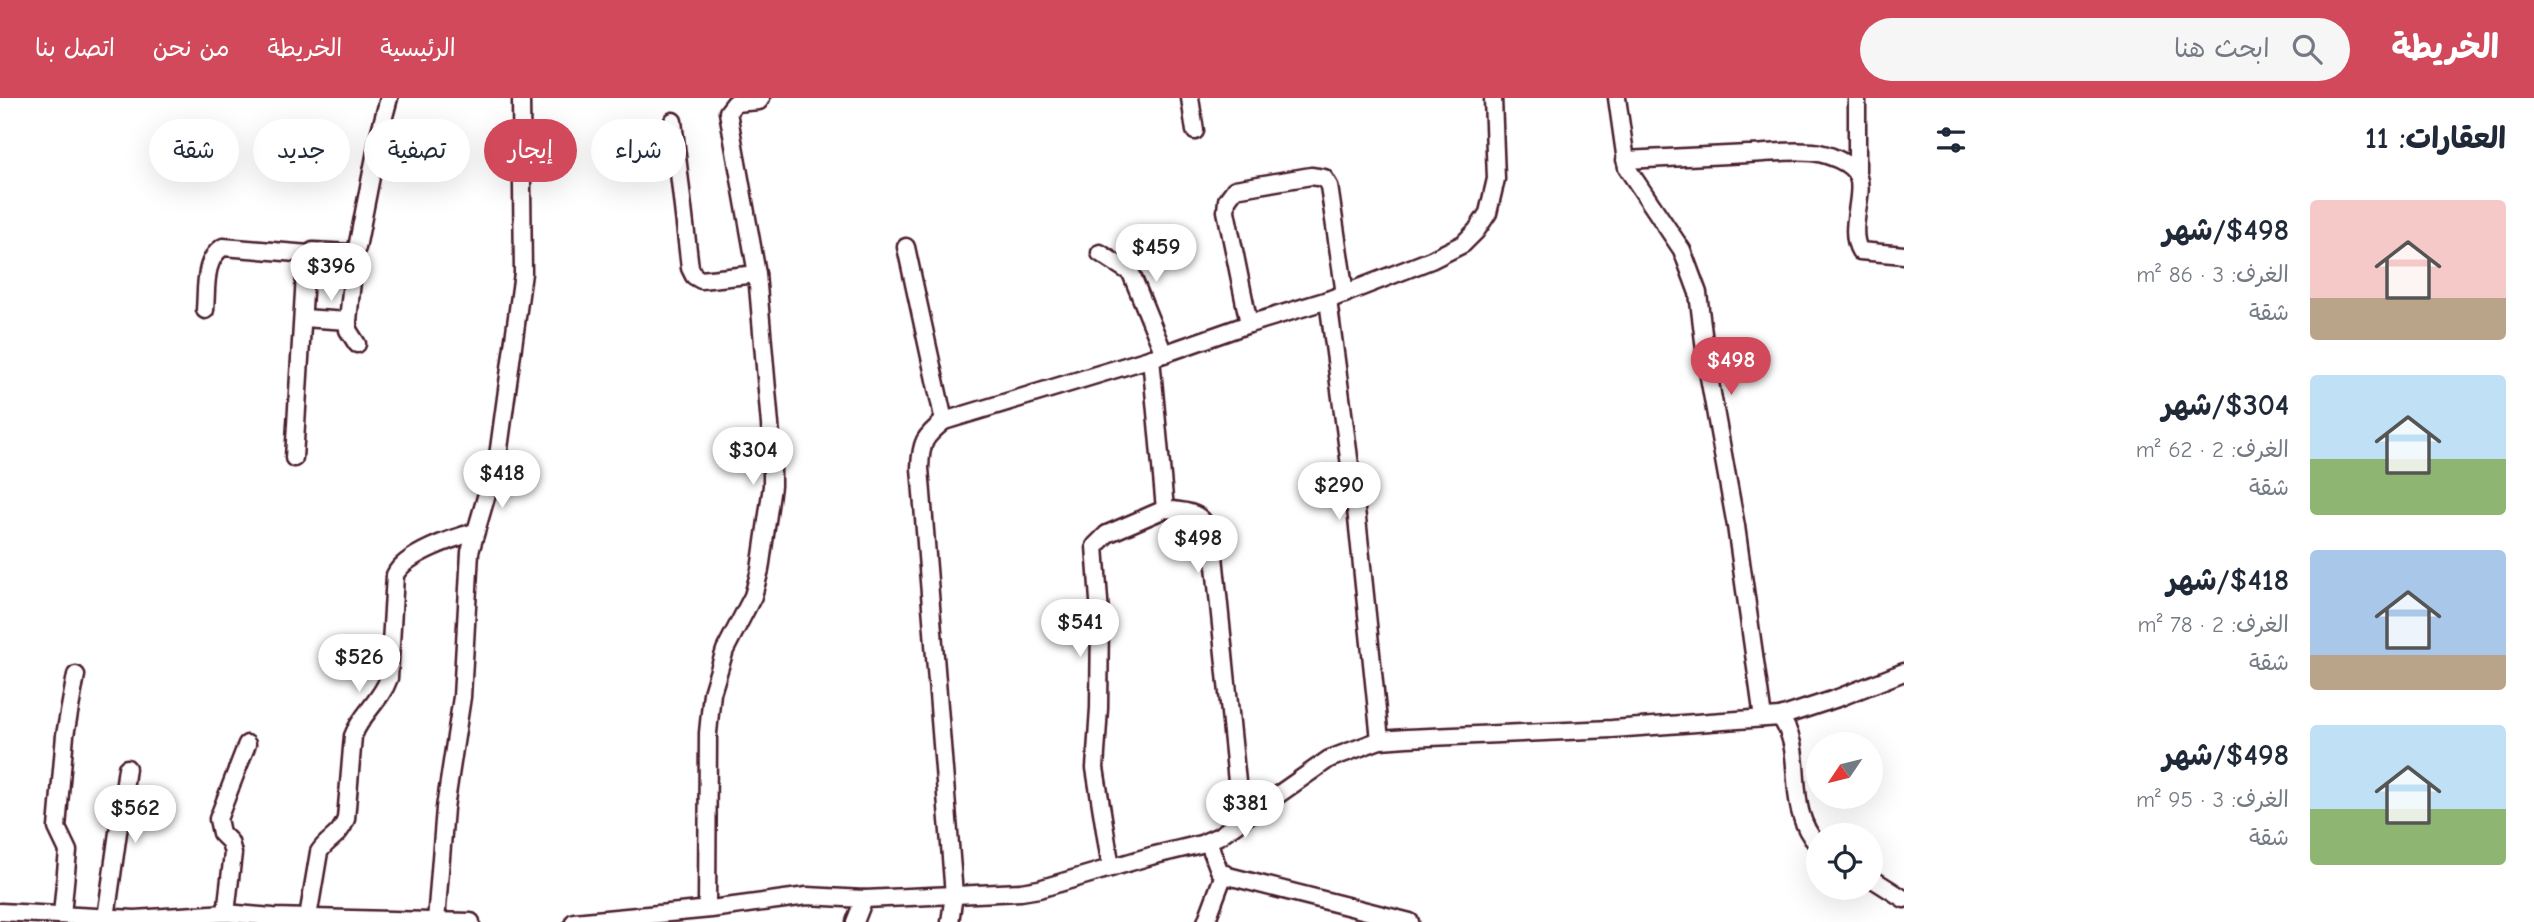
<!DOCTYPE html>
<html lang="ar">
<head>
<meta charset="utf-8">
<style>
	body { margin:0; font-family:"Comic Neue","Playpen Sans Arabic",sans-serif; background:#f6f6f7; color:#1f2937; direction:rtl; height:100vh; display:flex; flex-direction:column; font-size:26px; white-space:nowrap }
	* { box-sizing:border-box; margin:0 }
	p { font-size:23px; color:#747a83 }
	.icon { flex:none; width:38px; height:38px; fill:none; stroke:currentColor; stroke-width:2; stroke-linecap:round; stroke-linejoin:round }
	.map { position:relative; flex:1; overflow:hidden; direction:ltr }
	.panel { display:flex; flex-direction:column; background:#fff; width:630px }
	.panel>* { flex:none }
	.top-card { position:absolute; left:21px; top:21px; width:665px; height:63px; direction:rtl; display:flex; gap:14px }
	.needle { width:46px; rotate:235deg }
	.tools { position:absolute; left:1806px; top:634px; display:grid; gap:14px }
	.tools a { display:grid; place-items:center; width:77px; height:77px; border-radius:50%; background:#fff; box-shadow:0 7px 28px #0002; font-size:35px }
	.price { position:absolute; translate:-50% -60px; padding:0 16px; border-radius:24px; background:#fff; color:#222; font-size:23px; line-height:46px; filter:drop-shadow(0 2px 4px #0008) }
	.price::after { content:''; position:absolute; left:50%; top:42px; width:21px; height:16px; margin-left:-10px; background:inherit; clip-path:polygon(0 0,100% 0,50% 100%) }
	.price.selected { background:#d1495b; color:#fff }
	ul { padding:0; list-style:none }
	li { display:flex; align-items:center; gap:21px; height:175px; padding:0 28px }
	li span { display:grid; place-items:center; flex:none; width:196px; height:140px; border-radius:7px; color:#555 }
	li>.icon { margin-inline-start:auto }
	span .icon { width:84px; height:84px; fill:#fffc; stroke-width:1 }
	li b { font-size:30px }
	h2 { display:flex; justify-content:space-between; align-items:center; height:84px; padding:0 28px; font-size:30px }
	.tag { padding:0 24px; border-radius:32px; background:#fff; box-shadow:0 7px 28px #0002; font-size:24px; line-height:63px }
	.tag.selected { background:#d1495b; color:#fff }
	header { display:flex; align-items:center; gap:42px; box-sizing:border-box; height:98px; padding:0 35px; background:#d1495b; color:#fff }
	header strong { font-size:33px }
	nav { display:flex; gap:38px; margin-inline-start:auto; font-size:24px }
	.search { width:490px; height:63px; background:#f6f6f7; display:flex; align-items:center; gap:18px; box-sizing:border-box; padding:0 24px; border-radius:38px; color:#747a83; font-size:26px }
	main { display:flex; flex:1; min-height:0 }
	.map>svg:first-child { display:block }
</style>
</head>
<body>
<header>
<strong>الخريطة</strong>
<div class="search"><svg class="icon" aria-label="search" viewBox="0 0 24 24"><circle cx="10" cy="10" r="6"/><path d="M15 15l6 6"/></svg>ابحث هنا</div>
<nav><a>الرئيسية</a><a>الخريطة</a><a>من نحن</a><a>اتصل بنا</a></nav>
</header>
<main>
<section class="panel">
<h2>العقارات: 11<svg class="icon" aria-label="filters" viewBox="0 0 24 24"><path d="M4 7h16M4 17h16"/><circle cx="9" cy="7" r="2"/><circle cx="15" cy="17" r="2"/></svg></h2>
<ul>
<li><span style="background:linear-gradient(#f6c9c9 70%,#b9a48a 0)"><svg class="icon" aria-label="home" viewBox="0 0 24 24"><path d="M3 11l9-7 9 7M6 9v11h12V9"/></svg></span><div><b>$498/شهر</b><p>الغرف: 3 · 86 m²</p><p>شقة</p></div></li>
<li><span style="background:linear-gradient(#bfe0f5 60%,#8fb573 0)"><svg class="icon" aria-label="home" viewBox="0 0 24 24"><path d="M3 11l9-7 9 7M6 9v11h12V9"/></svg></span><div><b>$304/شهر</b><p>الغرف: 2 · 62 m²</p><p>شقة</p></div></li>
<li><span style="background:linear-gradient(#a9c7e8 75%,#b9a48a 0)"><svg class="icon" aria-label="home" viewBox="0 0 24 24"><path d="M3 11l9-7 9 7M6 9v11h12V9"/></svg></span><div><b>$418/شهر</b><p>الغرف: 2 · 78 m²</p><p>شقة</p></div></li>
<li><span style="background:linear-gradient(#bfe0f5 60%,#8fb573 0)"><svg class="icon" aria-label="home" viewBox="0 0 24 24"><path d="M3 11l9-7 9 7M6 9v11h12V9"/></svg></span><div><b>$498/شهر</b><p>الغرف: 3 · 95 m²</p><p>شقة</p></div></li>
</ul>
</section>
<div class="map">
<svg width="1904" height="824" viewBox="0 0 1904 824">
	<rect width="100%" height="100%" fill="#fff"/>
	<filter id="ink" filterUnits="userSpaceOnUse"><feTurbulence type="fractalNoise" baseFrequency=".0143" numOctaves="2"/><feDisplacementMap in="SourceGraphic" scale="14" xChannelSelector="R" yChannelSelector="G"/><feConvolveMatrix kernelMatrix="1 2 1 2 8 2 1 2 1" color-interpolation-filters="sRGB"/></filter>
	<g filter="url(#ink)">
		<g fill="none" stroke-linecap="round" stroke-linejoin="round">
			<!-- street casing -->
			<g stroke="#4a1f2b" stroke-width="21">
				<g id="street">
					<polyline points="1190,0 1195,33"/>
					<polyline points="1617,0 1627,70 1682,152 1698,195 1707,268 1736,428 1763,620"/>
					<polyline points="1857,0 1857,77"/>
					<polyline points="673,23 690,170 694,178 701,182 757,176"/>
					<path d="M1625,62C1666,60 1707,58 1748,56C1769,55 1792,52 1813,54C1827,56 1852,64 1858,79C1865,97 1847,132 1860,153L1904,157"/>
					<polyline points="906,149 944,323"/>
					<polyline points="355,153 348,223 348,232 357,246"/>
					<polyline points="1100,155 1131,175 1164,256"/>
					<polyline points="1328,202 1357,420 1380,642"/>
					<path d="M205,212C207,190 203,162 223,149L309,156"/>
					<polyline points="303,220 348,223"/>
					<polyline points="1249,226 1226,113 1227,102 1235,91 1311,78 1324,80 1329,88 1345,196"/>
					<path d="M1151,260L1165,411C1196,415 1205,414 1213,448L1241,723"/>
					<polyline points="294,360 306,161 313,153 350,155 357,150 380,33 389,0"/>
					<polyline points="1780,619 1838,600 1904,574"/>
					<polyline points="1208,743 1219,772 1228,778 1410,824"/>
					<polyline points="1111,770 1095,670 1099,610 1100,516 1095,448 1107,436 1165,411"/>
					<polyline points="1871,780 1904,801"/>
					<polyline points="707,811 708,635 712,595 725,552 753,498 760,472 772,388 772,350 757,176 728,14 735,5 759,3 761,0"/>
					<polyline points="0,814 135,821 226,815 273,819 471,824"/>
					<polyline points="226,815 233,755 230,744 221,735 218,721 247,646"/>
					<polyline points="62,817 68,753 57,730 65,637 76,577"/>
					<path d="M308,819L319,754C329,739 339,740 346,721L353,638C361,616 381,603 389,580L395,477C405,456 453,440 475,434"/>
					<polyline points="106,820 127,670"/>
					<polyline points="436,823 445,710 462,599 470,454 498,358 523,175 521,0"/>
					<path d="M574,824L711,811L807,798L864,801L1021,794L1039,791L1151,758L1201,746L1219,738L1329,661L1380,642L1407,640L1612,631L1780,619C1808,655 1782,708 1818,747"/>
					<polyline points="855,824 864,801"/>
					<path d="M950,824L954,797L920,370C921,344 924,339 944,323L1152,260L1249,226L1328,202L1431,162L1463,146L1476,133L1488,115L1496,81L1493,0"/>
					<polyline points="1206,824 1224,776"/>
				</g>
			</g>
			<!-- street -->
			<use href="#street" stroke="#fff" stroke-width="16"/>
		</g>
	</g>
</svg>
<div class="tools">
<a><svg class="needle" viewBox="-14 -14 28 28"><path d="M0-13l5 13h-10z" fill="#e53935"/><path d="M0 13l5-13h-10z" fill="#747a83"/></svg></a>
<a><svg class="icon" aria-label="locate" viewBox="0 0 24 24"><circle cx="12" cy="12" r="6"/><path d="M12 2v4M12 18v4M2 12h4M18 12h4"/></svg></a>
</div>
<b class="price" style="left:1156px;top:186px">$459</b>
<b class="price" style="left:331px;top:205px">$396</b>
<b class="price selected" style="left:1731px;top:299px">$498</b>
<b class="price" style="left:753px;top:389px">$304</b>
<b class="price" style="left:502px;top:412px">$418</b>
<b class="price" style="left:1339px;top:424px">$290</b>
<b class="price" style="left:1198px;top:477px">$498</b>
<b class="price" style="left:1080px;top:561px">$541</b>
<b class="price" style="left:359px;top:596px">$526</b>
<b class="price" style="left:1245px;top:742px">$381</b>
<b class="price" style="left:135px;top:747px">$562</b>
<div class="top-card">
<a class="tag">شراء</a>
<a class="tag selected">إيجار</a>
<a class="tag">تصفية</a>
<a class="tag">جديد</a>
<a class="tag">شقة</a>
</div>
</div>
</main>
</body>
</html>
